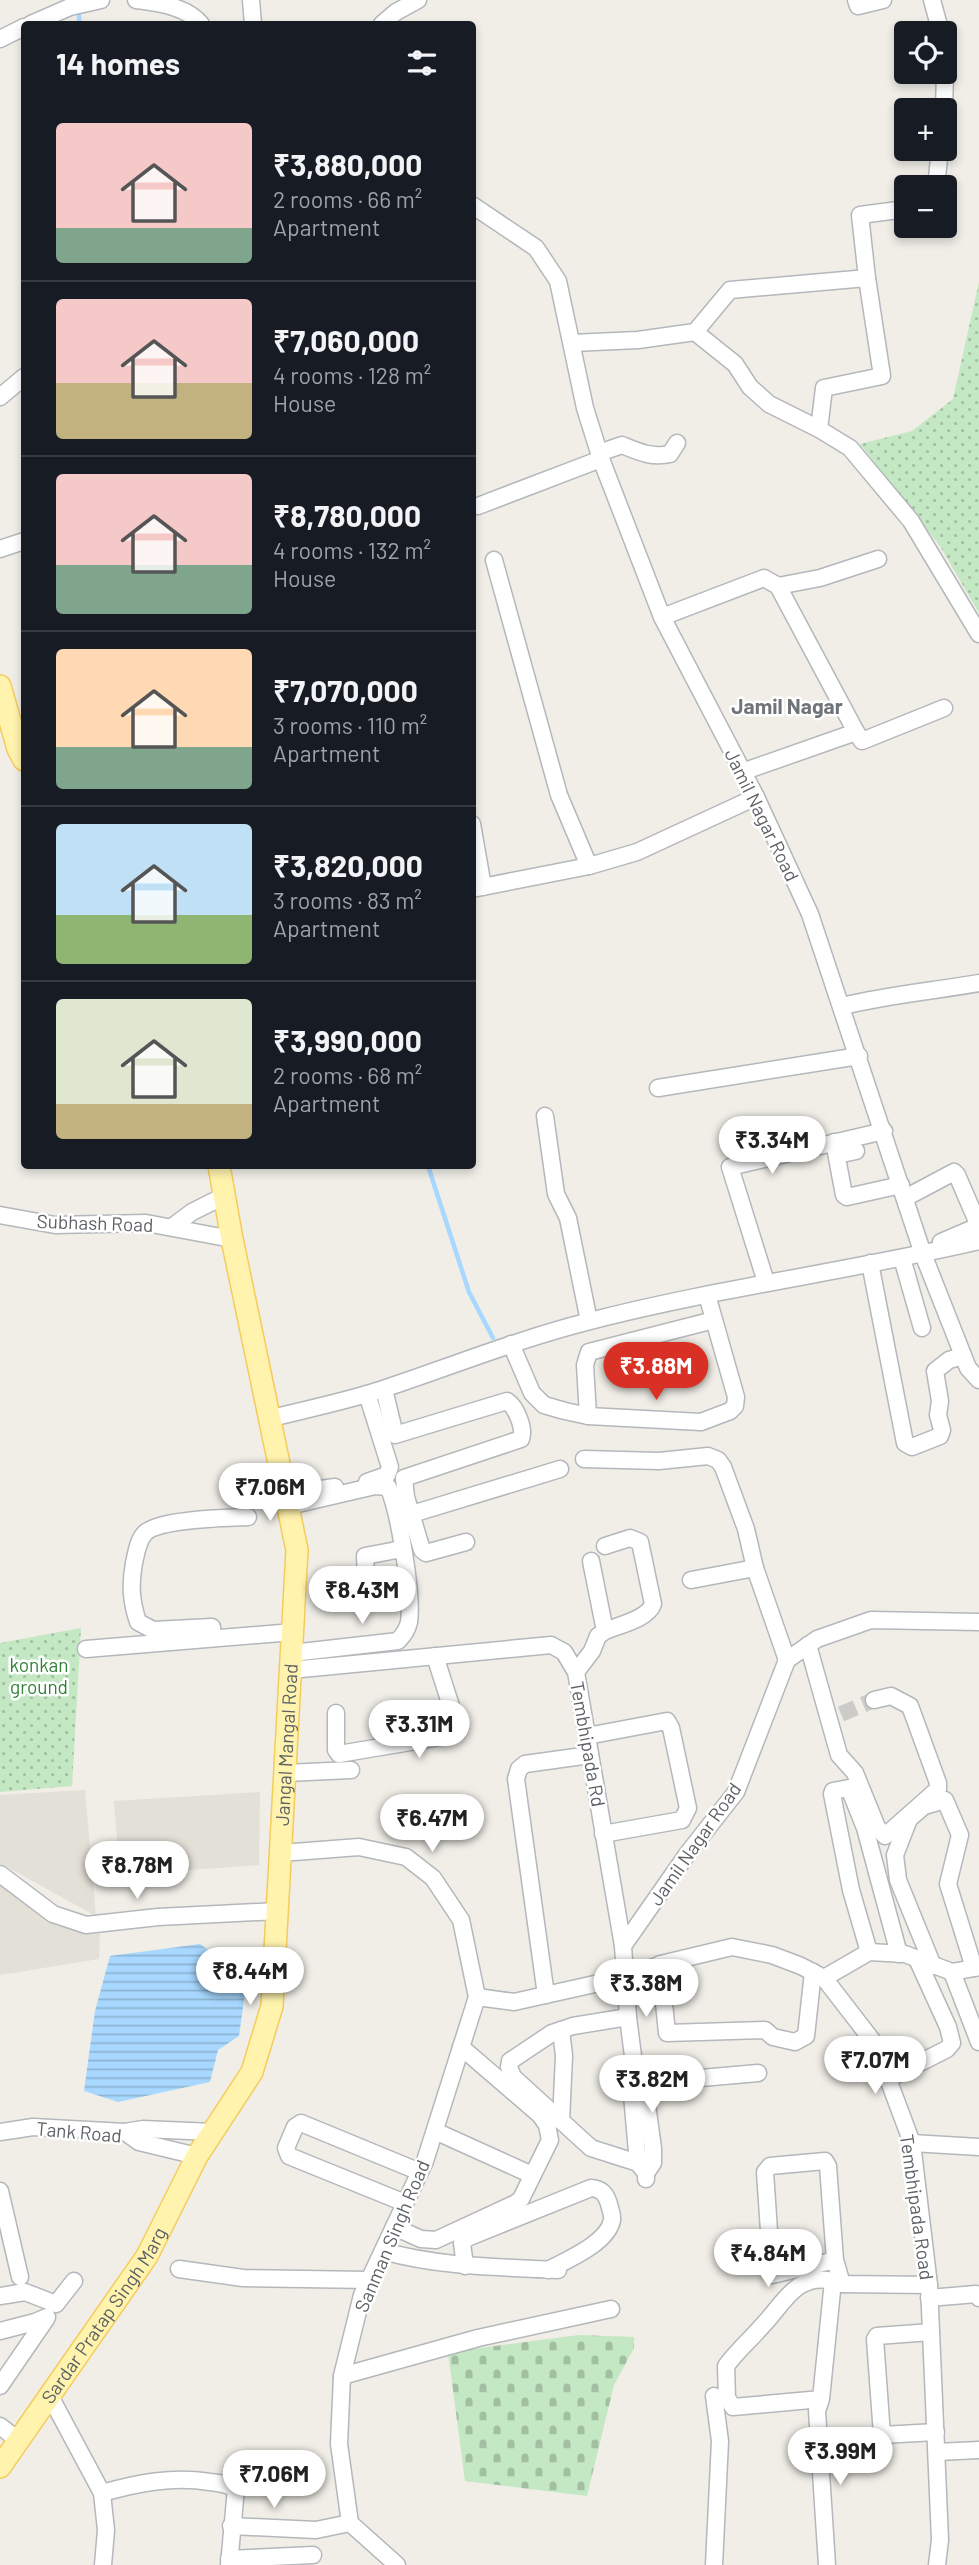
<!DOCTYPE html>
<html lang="en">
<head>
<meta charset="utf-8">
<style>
	body { margin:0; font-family:Barlow,sans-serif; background:#242831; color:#f1f3f6; height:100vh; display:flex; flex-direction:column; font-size:26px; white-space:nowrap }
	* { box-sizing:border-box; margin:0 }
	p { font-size:23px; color:#9ea1a6 }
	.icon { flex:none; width:38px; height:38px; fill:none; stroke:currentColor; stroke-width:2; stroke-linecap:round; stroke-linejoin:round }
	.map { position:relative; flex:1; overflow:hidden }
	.sheet { position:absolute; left:21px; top:21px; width:455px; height:1148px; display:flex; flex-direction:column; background:#171b24; border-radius:7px; box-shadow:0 4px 10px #0003 }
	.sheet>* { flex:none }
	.controls { position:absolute; left:894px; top:21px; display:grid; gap:14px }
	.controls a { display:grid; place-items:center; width:63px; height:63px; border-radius:7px; background:#171b24; box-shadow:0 4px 10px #0003; font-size:35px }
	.price { position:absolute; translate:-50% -60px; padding:0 16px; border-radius:24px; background:#fff; color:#222; font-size:23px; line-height:46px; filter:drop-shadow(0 2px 4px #0008) }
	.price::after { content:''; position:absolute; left:50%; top:42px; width:21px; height:16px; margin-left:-10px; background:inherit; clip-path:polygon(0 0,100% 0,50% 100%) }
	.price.on { background:#d93025; color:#fff }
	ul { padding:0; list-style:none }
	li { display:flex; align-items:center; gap:21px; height:175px; padding:0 35px }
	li+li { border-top:2px solid #363941 }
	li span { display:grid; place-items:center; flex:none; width:196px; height:140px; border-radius:7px; color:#555 }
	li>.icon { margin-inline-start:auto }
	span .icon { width:84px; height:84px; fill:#fffc; stroke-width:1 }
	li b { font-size:30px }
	h2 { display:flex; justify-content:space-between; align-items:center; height:84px; padding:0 35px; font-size:30px }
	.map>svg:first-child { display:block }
</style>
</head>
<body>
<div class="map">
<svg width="979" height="2565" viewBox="0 0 979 2565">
	<defs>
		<pattern id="grass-dots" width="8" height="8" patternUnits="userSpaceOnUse" patternTransform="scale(1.75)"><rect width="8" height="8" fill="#c3e8c3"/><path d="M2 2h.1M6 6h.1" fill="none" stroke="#a2bfa2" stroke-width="1.8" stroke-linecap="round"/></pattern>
		<pattern id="cemetery-stones" width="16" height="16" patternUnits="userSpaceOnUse" patternTransform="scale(1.75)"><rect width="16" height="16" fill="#c3e8c3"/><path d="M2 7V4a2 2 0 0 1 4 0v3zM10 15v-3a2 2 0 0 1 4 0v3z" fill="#a2bfa2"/></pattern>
		<pattern id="water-rules" width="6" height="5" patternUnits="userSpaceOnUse" patternTransform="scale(1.75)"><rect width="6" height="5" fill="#a8d8ff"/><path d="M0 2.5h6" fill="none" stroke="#8cb3d2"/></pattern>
	</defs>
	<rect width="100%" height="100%" fill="#f0eee7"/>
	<!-- education -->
	<g fill="#e3e0d7">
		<polygon points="85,1790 96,1916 0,1863 0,1795"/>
		<polygon points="260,1792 259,1865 120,1875 114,1801"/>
		<polygon points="0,1886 49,1914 100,1934 99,1959 0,1975"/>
	</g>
	<!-- grass -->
	<g fill="url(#grass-dots)">
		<polygon points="979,282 979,613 940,546 860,444 912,431 953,399"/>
		<polygon points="81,1628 72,1786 0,1792 0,1643"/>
	</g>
	<!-- cemetery -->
	<polygon fill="url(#cemetery-stones)" points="579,2335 634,2337 634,2348 614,2385 587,2496 465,2481 448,2352"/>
	<!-- water -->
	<polygon fill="url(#water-rules)" points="200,1944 247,1978 239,2036 218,2050 210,2082 118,2102 84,2091 95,2011 110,1956"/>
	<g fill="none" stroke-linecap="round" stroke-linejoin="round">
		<!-- stream -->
		<g stroke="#a8d8ff" stroke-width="4.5">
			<polyline points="79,24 79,8"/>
			<polyline points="428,1166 469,1292 493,1338"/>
		</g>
		<!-- minor-tunnel -->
		<polyline stroke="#cccbc7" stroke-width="16" stroke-dasharray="16 8" stroke-linecap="butt" points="841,1714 874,1700"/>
		<!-- minor casing -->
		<g stroke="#b4b7bb" stroke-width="19">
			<g id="minor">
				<path d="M136,0C158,3 186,6 201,24"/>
				<polyline points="251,0 253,24"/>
				<polyline points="856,0 858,6 883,0"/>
				<polyline points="932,0 941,33"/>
				<polyline points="31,24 70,7 101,0"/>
				<polyline points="382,24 396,12 418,0"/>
				<polyline points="0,39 24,27"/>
				<polyline points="944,110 945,72"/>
				<polyline points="936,187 940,149"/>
				<polyline points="472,205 536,248 558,281 585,408 601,459 662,617 756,797 810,914 923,1254 968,1368 979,1380"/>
				<polyline points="695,332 730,290 867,278"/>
				<polyline points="572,343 638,340 695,332 735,364 750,387 769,404 819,429 850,448 911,521 979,634"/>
				<polyline points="0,397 24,377"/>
				<polyline points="819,429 824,388 882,376 867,278 860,215 906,209"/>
				<path d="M599,453L622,445C639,452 652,458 670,454L677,443"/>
				<polyline points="478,506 601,459"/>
				<polyline points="0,549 24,541"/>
				<polyline points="494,560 559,795 589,866"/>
				<polyline points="778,586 820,578 878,559"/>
				<polyline points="662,617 764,578 778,586 856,732"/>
				<polyline points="742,772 856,732 862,741 944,708"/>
				<polyline points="472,824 483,887"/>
				<polyline points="472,889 589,866 637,852 756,797"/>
				<path d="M843,1006C887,995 933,991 979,983"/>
				<polyline points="658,1088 859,1056"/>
				<polyline points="545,1116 556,1194 568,1218 589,1321"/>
				<polyline points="834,1142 844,1195 847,1197 901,1185"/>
				<polyline points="837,1155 856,1151"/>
				<polyline points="905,1198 954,1172 957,1175 976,1219 976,1227 941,1242"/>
				<polyline points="0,1215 55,1225 146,1223 232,1239"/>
				<polyline points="172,1227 192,1212 224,1196"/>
				<polyline points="902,1258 922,1328"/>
				<polyline points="870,1263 905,1443 912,1447 940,1436 942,1430 938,1415 940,1401 935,1371 949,1360 963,1356"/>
				<polyline points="766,1282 730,1167 884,1131"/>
				<polyline points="511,1344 532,1393 544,1405 565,1411 588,1416 701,1422 730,1411 735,1406 736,1397 707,1295"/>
				<path d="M384,1389L395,1435L507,1401C516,1407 525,1428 521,1439L404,1478L406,1497L422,1550L426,1553L466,1542"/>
				<polyline points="367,1394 390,1467 387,1475 367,1482"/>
				<polyline points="588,1416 585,1365 589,1352 714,1320"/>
				<path d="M271,1418C308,1409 347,1401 383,1389C452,1366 519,1339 590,1321C718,1288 850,1271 979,1241"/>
				<polyline points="584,1459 659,1461 708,1456 718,1460 723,1467 746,1529 755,1568"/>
				<polyline points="286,1494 335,1487"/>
				<path d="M289,1506L375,1486L388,1487C399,1510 413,1597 409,1622C407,1631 403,1635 398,1641L292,1653"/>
				<polyline points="412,1514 560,1469"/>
				<polyline points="402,1549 365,1556 366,1577 368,1581 406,1577"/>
				<polyline points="691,1580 755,1568 787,1660"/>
				<path d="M605,1631C619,1625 648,1619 653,1604L640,1542L630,1538L605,1546"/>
				<path d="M213,1637L212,1627L153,1630L138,1622C131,1601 130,1585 134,1563C136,1554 138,1540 145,1533C159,1519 227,1518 248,1517"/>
				<polyline points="808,1645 839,1755 855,1773 877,1827 885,1836 938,1789 938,1783 910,1706 891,1696 874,1700"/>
				<polyline points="86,1649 293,1632"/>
				<polyline points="291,1670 551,1645 564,1652 576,1672 623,1946"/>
				<polyline points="576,1672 592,1651 598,1636 605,1631 591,1561"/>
				<polyline points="336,1713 336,1750 339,1754 452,1735 457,1732 457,1725 435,1656"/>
				<polyline points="587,1736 667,1721 671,1728 688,1808 682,1820 603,1834"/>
				<polyline points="286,1773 351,1770"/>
				<polyline points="281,1853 359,1847 406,1857 433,1878 461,1920 477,1997 425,2161 362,2295 342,2376 339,2444 350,2523"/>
				<polyline points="0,1874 53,1914 86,1925 158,1917 278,1911"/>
				<polyline points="869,1952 851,1890 832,1794 833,1791 849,1788 865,1828 899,1954"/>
				<polyline points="660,1964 667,2033 765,2030 773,2037 795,2042 806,2036 813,1972"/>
				<polyline points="933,1966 898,1880 895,1855 909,1819 924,1806 945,1800 960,1835 948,1884 974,1968"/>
				<polyline points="952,1972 979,2042"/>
				<polyline points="824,1978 869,1952 905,1954 952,1972 979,1967"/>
				<polyline points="546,1995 516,1779 519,1769 525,1764 590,1755"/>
				<polyline points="477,1997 514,2002 626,1977 665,1963 732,1947 772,1955 801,1966 824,1978 875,2044 912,2143 929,2285 940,2540 937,2565"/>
				<polyline points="628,2017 573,2026 552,2033 510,2061 509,2067 513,2077 591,2148 638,2163"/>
				<polyline points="634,2064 644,2083 653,2148 653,2163 646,2173"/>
				<polyline points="888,2079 947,2049 952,2043 948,2027 917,1959"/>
				<polyline points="644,2083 758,2073"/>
				<polyline points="561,2121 564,2056 561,2030"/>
				<polyline points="435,2131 532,2175"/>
				<polyline points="0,2132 33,2127 125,2132 139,2142 197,2156"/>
				<polyline points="125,2132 143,2129 213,2132"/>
				<polyline points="912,2143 979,2147"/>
				<polyline points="646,2179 646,2173 638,2163 631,2084 634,2064 628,2017 623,1946 688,1853 736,1792 787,1660 817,1639 871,1620 979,1622"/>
				<polyline points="0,2191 20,2277"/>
				<polyline points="405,2203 289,2156 286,2148 295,2127 301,2123 420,2172"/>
				<polyline points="394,2227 421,2239 436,2240 516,2203 521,2199 550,2140 547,2125 540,2115 461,2047"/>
				<path d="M383,2251C440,2267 499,2267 558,2270"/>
				<polyline points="835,2260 772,2275 765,2172 770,2166 825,2161 828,2166 835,2260 842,2284"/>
				<path d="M465,2266L462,2243L467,2238L591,2188C602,2189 606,2194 609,2204C610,2209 613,2215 612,2220C608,2243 567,2260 548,2270"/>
				<polyline points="179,2269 243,2278 369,2280"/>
				<polyline points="833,2281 842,2284 929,2285"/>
				<polyline points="0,2296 25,2292 56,2304 74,2281"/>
				<polyline points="929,2298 976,2294 979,2298"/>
				<polyline points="0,2331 35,2322 47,2317"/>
				<polyline points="931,2332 877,2336 875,2339 882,2435 936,2432"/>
				<polyline points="342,2376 478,2338 611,2309"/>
				<polyline points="0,2386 46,2319"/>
				<polyline points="50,2396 102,2493 106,2530 103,2565"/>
				<path d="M821,2399L733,2407L727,2398L726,2366C737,2351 751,2339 763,2325C784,2303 797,2272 833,2281L821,2399L817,2411L827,2565"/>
				<polyline points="0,2426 19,2441"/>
				<polyline points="937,2452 979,2450"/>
				<path d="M102,2493C138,2483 172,2476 210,2482C219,2483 228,2484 236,2489L229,2565"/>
				<polyline points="350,2523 397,2565"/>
				<polyline points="231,2526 316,2530 350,2523"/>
				<polyline points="229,2559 313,2555"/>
				<polyline points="714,2565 720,2441 714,2396"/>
			</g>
		</g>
		<!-- major casing -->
		<g stroke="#f5cc5b" stroke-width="24">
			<g id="major">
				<polyline points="0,686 18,749 24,760"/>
				<path id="s1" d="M0,2467L147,2256L197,2156L252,2072L272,2006L297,1550L232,1239L219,1166"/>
			</g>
		</g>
		<!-- minor -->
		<use href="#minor" stroke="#fff" stroke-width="16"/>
		<!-- major -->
		<use href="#major" stroke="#fff3ad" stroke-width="21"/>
	</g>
	<g text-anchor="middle" stroke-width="5" stroke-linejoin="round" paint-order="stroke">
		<!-- street labels -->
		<g font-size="19" fill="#5e6267" stroke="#fff">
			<text transform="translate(762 815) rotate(64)" y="7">Jamil Nagar Road</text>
			<text transform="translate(95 1223) rotate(2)" y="7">Subhash Road</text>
			<text transform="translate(588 1744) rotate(80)" y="7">Tembhipada Rd</text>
			<text dy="7" stroke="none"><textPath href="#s1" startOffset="800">Jangal Mangal Road</textPath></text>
			<text transform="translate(695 1844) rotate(-55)" y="7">Jamil Nagar Road</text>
			<text transform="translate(79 2132) rotate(5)" y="7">Tank Road</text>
			<text transform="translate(917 2207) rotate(82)" y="7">Tembhipada Road</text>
			<text transform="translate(392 2236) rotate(-67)" y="7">Sanman Singh Road</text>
			<text dy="7" stroke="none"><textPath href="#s1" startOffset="184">Sardar Pratap Singh Marg</textPath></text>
		</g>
		<!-- park labels -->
		<g font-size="19" fill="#318237" stroke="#fff">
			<text x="39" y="1672">konkan<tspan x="39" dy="22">ground</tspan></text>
		</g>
		<!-- neighbourhood labels -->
		<g font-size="21" font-weight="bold" fill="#6f7479" stroke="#fff">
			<text x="787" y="714">Jamil Nagar</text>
		</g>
	</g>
</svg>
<div class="controls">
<a><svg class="icon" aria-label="locate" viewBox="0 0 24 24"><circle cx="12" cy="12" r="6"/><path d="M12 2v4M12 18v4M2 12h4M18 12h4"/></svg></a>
<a>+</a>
<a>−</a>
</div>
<b class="price" style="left:772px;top:1176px">₹3.34M</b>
<b class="price on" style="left:656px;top:1402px">₹3.88M</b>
<b class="price" style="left:270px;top:1523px">₹7.06M</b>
<b class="price" style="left:362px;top:1626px">₹8.43M</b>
<b class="price" style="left:419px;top:1760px">₹3.31M</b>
<b class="price" style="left:432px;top:1854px">₹6.47M</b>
<b class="price" style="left:137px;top:1901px">₹8.78M</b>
<b class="price" style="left:250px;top:2007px">₹8.44M</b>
<b class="price" style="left:646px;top:2019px">₹3.38M</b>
<b class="price" style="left:875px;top:2096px">₹7.07M</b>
<b class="price" style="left:652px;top:2115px">₹3.82M</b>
<b class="price" style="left:768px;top:2289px">₹4.84M</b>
<b class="price" style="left:840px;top:2487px">₹3.99M</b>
<b class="price" style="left:274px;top:2510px">₹7.06M</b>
<section class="sheet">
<h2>14 homes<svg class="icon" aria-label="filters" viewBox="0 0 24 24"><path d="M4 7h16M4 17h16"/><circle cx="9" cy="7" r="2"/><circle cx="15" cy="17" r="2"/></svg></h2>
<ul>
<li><span style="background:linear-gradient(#f6c9c9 75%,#7fa58c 0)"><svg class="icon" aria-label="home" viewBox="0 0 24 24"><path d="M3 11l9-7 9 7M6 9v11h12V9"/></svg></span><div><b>₹3,880,000</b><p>2 rooms · 66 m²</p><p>Apartment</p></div></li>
<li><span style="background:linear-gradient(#f6c9c9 60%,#c2b280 0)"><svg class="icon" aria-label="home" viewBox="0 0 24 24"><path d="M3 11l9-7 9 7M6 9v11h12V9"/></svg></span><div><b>₹7,060,000</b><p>4 rooms · 128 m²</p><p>House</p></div></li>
<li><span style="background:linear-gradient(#f6c9c9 65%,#7fa58c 0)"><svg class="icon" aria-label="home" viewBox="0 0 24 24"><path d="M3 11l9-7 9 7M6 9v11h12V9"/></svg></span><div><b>₹8,780,000</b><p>4 rooms · 132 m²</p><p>House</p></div></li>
<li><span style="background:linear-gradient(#ffd9b3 70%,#7fa58c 0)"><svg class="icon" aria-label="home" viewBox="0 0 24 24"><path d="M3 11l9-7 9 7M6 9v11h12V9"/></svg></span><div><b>₹7,070,000</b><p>3 rooms · 110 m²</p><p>Apartment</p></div></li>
<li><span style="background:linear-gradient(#bfe0f5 65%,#8fb573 0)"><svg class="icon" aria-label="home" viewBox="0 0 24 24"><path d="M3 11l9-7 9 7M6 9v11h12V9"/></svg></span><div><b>₹3,820,000</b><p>3 rooms · 83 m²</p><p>Apartment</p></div></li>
<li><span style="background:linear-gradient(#dfe7d0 75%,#c2b280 0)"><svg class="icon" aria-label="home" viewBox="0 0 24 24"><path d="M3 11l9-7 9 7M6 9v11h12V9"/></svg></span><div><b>₹3,990,000</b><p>2 rooms · 68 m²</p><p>Apartment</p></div></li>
</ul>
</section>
</div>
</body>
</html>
